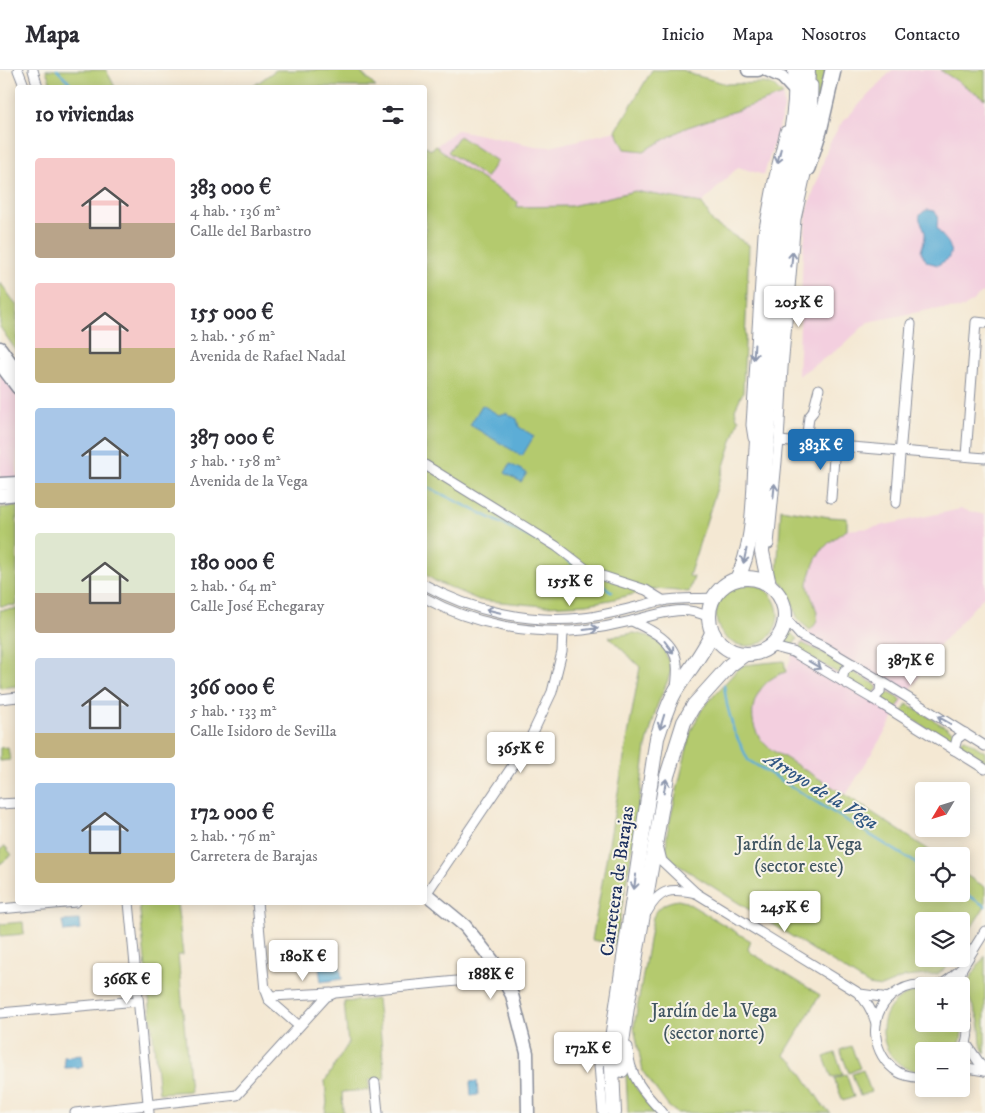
<!DOCTYPE html>
<html lang="es">
<head>
<meta charset="utf-8">
<style>
	body { margin:0; font-family:"IM FELL DW Pica",serif; background:#f2f2f3; color:#2b2b33; height:100vh; display:flex; flex-direction:column; font-size:19px; white-space:nowrap }
	* { box-sizing:border-box; margin:0 }
	p { font-size:16px; color:#7c7c81 }
	.icon { flex:none; width:28px; height:28px; fill:none; stroke:currentColor; stroke-width:2; stroke-linecap:round; stroke-linejoin:round }
	.map { position:relative; flex:1; overflow:hidden }
	.panel { position:absolute; left:15px; top:15px; width:412px; height:820px; display:flex; flex-direction:column; background:#fff; border-radius:5px; box-shadow:0 2px 12px #0003 }
	.panel>* { flex:none }
	.needle { width:32px; rotate:232deg }
	.tools { position:absolute; left:915px; top:712px; display:grid; gap:10px }
	.tools a { display:grid; place-items:center; width:55px; height:55px; border-radius:5px; background:#fff; box-shadow:0 2px 12px #0003; font-size:25px }
	.price { position:absolute; translate:-50% -42px; padding:0 11px; border-radius:5px; background:#fff; color:#222; font-size:16px; line-height:32px; filter:drop-shadow(0 1px 2px #0008) }
	.price::after { content:''; position:absolute; left:50%; top:30px; width:15px; height:11px; margin-left:-8px; background:inherit; clip-path:polygon(0 0,100% 0,50% 100%) }
	.price.active { background:#1f6fb2; color:#fff }
	ul { padding:0; list-style:none }
	li { display:flex; align-items:center; gap:15px; height:125px; padding:0 20px }
	li span { display:grid; place-items:center; flex:none; width:140px; height:100px; border-radius:5px; color:#555 }
	li>.icon { margin-inline-start:auto }
	span .icon { width:60px; height:60px; fill:#fffc; stroke-width:1 }
	li b { font-size:21px }
	h2 { display:flex; justify-content:space-between; align-items:center; height:60px; padding:0 20px; font-size:21px }
	header { display:flex; align-items:center; gap:30px; box-sizing:border-box; height:70px; padding:0 25px; background:#fff; border-bottom:1px solid #e1e1e2 }
	header strong { font-size:24px }
	nav { display:flex; gap:28px; margin-inline-start:auto; font-size:18px }
	.map>svg:first-child { display:block }
</style>
</head>
<body>
<header>
<strong>Mapa</strong>
<nav><a>Inicio</a><a>Mapa</a><a>Nosotros</a><a>Contacto</a></nav>
</header>
<div class="map">
<svg width="985" height="1043" viewBox="0 0 985 1043">
	<rect width="100%" height="100%" fill="#f7f3e8"/>
	<filter id="ink" filterUnits="userSpaceOnUse"><feTurbulence type="fractalNoise" baseFrequency=".02" numOctaves="2"/><feDisplacementMap in="SourceGraphic" scale="10" xChannelSelector="R" yChannelSelector="G"/><feConvolveMatrix kernelMatrix="1 2 1 2 8 2 1 2 1" color-interpolation-filters="sRGB"/></filter>
	<filter id="wash" filterUnits="userSpaceOnUse"><feTurbulence type="fractalNoise" baseFrequency=".0096" numOctaves="4" result="noise"/><feDisplacementMap in="SourceGraphic" scale="20" xChannelSelector="R" yChannelSelector="G"/><feGaussianBlur stdDeviation="1.12" result="paint"/><feColorMatrix in="noise" values="0 0 0 0 0 0 0 0 0 0 0 0 0 0 0 0 0 1.4 0 .05"/><feComposite in="paint" operator="in"/></filter>
	<g filter="url(#wash)">
		<rect width="100%" height="100%" fill="#f4e8d3"/>
		<!-- built -->
		<g fill="#f3cfdf">
			<polygon points="892,0 940,0 985,29 985,221 963,238 929,240 868,252 841,277 798,306 803,183 807,142 829,74 840,55"/>
			<polygon points="783,25 784,40 764,105 738,97 702,133 635,121 571,136 517,137 436,76 457,60 535,76 550,77 616,61 625,78 644,81 685,58"/>
			<polygon points="0,294 18,319 17,413 0,414"/>
			<polygon points="961,439 985,445 985,525 936,579 846,725 766,676 755,661 752,645 754,630 759,622 769,611 778,604 786,602 793,582 814,557 818,546 808,514 813,493 821,481 834,468 847,460 870,458"/>
		</g>
		<!-- green -->
		<g fill="#b4ca6e" stroke="#687c66">
			<polygon points="46,0 106,0 115,17 52,17"/>
			<polygon points="276,0 358,0 376,17 252,17"/>
			<polygon points="652,0 683,0 694,5 727,14 764,13 774,16 783,25 685,58 644,81 625,79 616,61"/>
			<polygon points="814,0 829,0 816,42"/>
			<polygon points="940,0 985,0 985,29"/>
			<polygon points="459,66 497,91 486,108 448,82"/>
			<polygon points="425,75 430,80 436,76 457,93 518,132 517,137 571,136 635,121 702,133 713,153 749,175 743,322 735,339 737,348 739,349 689,506 694,507 689,522 655,519 610,530 587,534 544,536 479,530 435,511 425,504"/>
			<polygon points="0,212 17,236 17,282 0,257"/>
			<polygon points="17,436 17,535 0,536 0,438"/>
			<path d="M781,439L829,447L847,448V460C830,470 816,482 811,503C810,506 808,511 808,514C809,530 827,547 810,560L798,550L789,523L777,505Z"/>
			<circle cx="747" cy="545" r="31"/>
			<polygon points="17,539 17,616 0,618 0,540"/>
			<polygon points="787,559 797,569 791,578 778,576"/>
			<polygon points="634,563 649,566 658,572 665,581 671,600 668,610 657,636 646,677 634,770 615,874 592,870 640,597 609,567"/>
			<polygon points="802,573 824,583 845,595 839,604 798,580"/>
			<path d="M784,591L786,602C754,610 741,650 765,674C770,680 777,683 784,687C798,696 812,704 826,713C864,736 901,762 938,786H924V824H961V802L985,817V836L961,874V851H924V889H952L945,899L937,904L905,907L881,917L869,915L675,793L666,782L667,763L691,661L702,639L737,600L744,595Z"/>
			<polygon points="851,601 875,614 878,618 873,624 850,611 847,606 847,604"/>
			<polygon points="885,620 902,630 896,639 879,629"/>
			<polygon points="907,634 957,664 951,673 902,643"/>
			<polygon points="965,669 985,682 985,692 981,692 960,678 959,673 962,670"/>
			<polygon points="8,677 10,690 0,691 0,678"/>
			<polygon points="5,776 12,785 0,794 0,780"/>
			<path d="M678,830L686,832L751,871L748,879L750,882L820,925L784,985L795,993L824,1037L831,1043H677L668,1036L643,1002L634,957L653,847C659,836 665,832 678,830Z"/>
			<polygon points="139,833 177,833 183,885 178,885 190,1021 159,1023"/>
			<polygon points="23,852 24,864 0,866 0,854"/>
			<path d="M985,886V983C979,975 981,967 980,957C979,946 973,938 969,928C964,912 977,898 985,886Z"/>
			<path d="M917,921L924,922V954H961C963,964 961,972 957,981H924V1001C889,1003 870,960 893,934C899,927 908,924 917,921Z"/>
			<polygon points="377,929 385,1008 369,1010 369,1020 342,1022 343,1043 325,1043 327,1033 325,1011 348,974 344,932"/>
			<polygon points="851,976 860,998 849,1003 840,980"/>
			<polygon points="835,983 843,1004 832,1008 824,987"/>
			<polygon points="625,987 636,1018 656,1043 628,1043"/>
			<polygon points="863,1000 871,1022 860,1026 852,1004"/>
			<polygon points="846,1004 854,1027 843,1031 834,1009"/>
		</g>
		<!-- water -->
		<g fill="#5badd6" stroke="#3b6e9a">
			<path d="M927,140C941,140 937,150 937,158C943,170 956,174 948,189L938,195L927,192L921,182C922,176 925,171 925,165C926,154 911,147 927,140Z"/>
			<polygon points="482,335 499,345 506,343 517,349 519,357 534,366 522,386 470,355"/>
			<polygon points="510,394 527,403 521,412 505,403"/>
			<polygon points="79,850 80,860 64,862 62,851"/>
			<polygon points="340,896 342,909 321,912 319,898"/>
			<polygon points="81,985 83,997 65,998 64,987"/>
			<polygon points="477,1011 478,1025 471,1026 470,1012"/>
		</g>
		<g fill="none" stroke-linecap="round" stroke-linejoin="round">
			<!-- stream -->
			<g stroke="#5badd6" stroke-width="2.5">
				<polyline points="57,0 72,15 72,18"/>
				<polyline points="425,416 546,475 572,493"/>
				<polyline points="589,505 612,522"/>
				<polyline points="724,615 727,635 734,661 748,690 924,798"/>
				<polyline points="961,821 985,836"/>
			</g>
		</g>
	</g>
	<g filter="url(#ink)">
		<g fill="none" stroke-linecap="round" stroke-linejoin="round">
			<!-- street casing -->
			<g stroke="#888c98" stroke-width="11">
				<g id="street">
					<polyline points="18,0 25,18"/>
					<polyline points="33,0 38,18"/>
					<polyline points="812,64 813,15"/>
					<polyline points="753,368 751,355 763,164 773,111 785,61"/>
					<polyline points="779,371 985,388"/>
					<polyline points="806,372 809,347 813,342 819,319"/>
					<polyline points="966,386 976,252 985,253"/>
					<polyline points="425,395 556,476 590,502 646,520 664,531"/>
					<polyline points="831,428 835,375"/>
					<polyline points="896,433 911,254"/>
					<polyline points="769,474 779,371 783,298 796,149 808,95"/>
					<path d="M425,515C471,541 530,554 583,548C609,545 634,537 660,531C678,528 696,529 713,528"/>
					<path d="M425,528C471,554 531,565 583,560C599,558 615,555 631,551C657,545 683,533 708,547"/>
					<polyline points="785,548 801,566 824,577 881,611 985,676"/>
					<path d="M632,551C651,560 675,571 677,594C678,602 677,610 676,618"/>
					<polyline points="770,576 793,582 873,629 985,699"/>
					<polyline points="842,611 844,601 853,594"/>
					<polyline points="0,629 18,627"/>
					<polyline points="873,629 880,622 881,611"/>
					<polyline points="954,680 957,669 965,663"/>
					<polyline points="0,734 18,733"/>
					<path d="M658,775L662,791L696,823L857,922C867,931 872,940 876,953"/>
					<polyline points="426,824 528,673 552,622 562,582 563,562"/>
					<polyline points="129,832 149,1043"/>
					<polyline points="257,832 265,921 268,929 299,956"/>
					<polyline points="0,839 76,832"/>
					<path d="M647,842C660,818 671,818 696,823"/>
					<polyline points="958,916 962,898 985,861"/>
					<polyline points="267,920 271,926 331,923"/>
					<polyline points="860,924 889,928"/>
					<path d="M961,937C972,953 969,970 961,987"/>
					<polyline points="0,943 138,931"/>
					<polyline points="967,975 985,1001"/>
					<path d="M628,977C628,1006 645,1024 663,1043"/>
					<polyline points="961,997 985,1001"/>
					<path d="M924,1008C915,1007 906,1007 898,1002C872,986 867,946 891,926C899,920 908,915 919,915C924,915 929,917 934,916C945,915 954,905 962,898"/>
					<polyline points="375,1013 378,1043"/>
					<polyline points="75,1043 237,1025 326,927 335,923 477,909 493,904"/>
					<polyline points="603,1043 599,995 610,977"/>
				</g>
			</g>
			<!-- secondary casing -->
			<g stroke="#888c98" stroke-width="15">
				<g id="secondary">
					<polyline points="748,0 758,0"/>
					<polyline points="767,0 782,7 795,21"/>
					<polyline points="0,278 18,303"/>
					<polyline points="0,294 18,318"/>
					<polyline points="0,414 18,413"/>
					<polyline points="0,426 18,424"/>
					<polyline points="425,823 465,856 493,891 512,925 527,983 528,1043"/>
				</g>
			</g>
			<!-- primary casing -->
			<g stroke="#888c98" stroke-width="16">
				<g id="primary">
					<circle cx="747" cy="546" r="38"/>
					<path d="M737,509C755,474 753,426 756,387C758,347 763,306 766,266C769,227 771,188 775,149C781,99 799,51 795,0"/>
					<polyline points="769,515 762,482 766,387 786,150 805,57 808,0"/>
					<polyline points="622,1000 621,980 627,937 667,706 684,652 694,635 730,595 745,584"/>
					<path d="M614,1043L611,975L657,668C663,651 667,635 676,620C688,601 703,584 712,563"/>
				</g>
			</g>
			<!-- highway casing -->
			<g stroke="#888c98" stroke-width="18">
				<polyline id="highway" points="807,98 819,61 833,0"/>
			</g>
			<!-- street -->
			<use href="#street" stroke="#fff" stroke-width="9"/>
			<!-- secondary -->
			<use href="#secondary" stroke="#fff" stroke-width="12"/>
			<!-- primary -->
			<use href="#primary" stroke="#fff" stroke-width="14"/>
			<!-- highway -->
			<use href="#highway" stroke="#fff" stroke-width="15"/>
		</g>
		<!-- one-way arrows -->
		<defs><path id="oneway-shaft" d="M-6 0H5M1.5-3L5.5 0L1.5 3" fill="none" stroke-width="1.6" stroke-linecap="round" stroke-linejoin="round" transform="scale(1.25)"/></defs>
		<g stroke="#8d97ae">
			<use href="#oneway-shaft" transform="translate(779 86) rotate(104)"/>
			<use href="#oneway-shaft" transform="translate(792 189) rotate(-85)"/>
			<use href="#oneway-shaft" transform="translate(754 282) rotate(93)"/>
			<use href="#oneway-shaft" transform="translate(774 421) rotate(-84)"/>
			<use href="#oneway-shaft" transform="translate(745 486) rotate(102)"/>
			<use href="#oneway-shaft" transform="translate(493 541) rotate(-167)"/>
			<use href="#oneway-shaft" transform="translate(591 559) rotate(-7)"/>
			<use href="#oneway-shaft" transform="translate(669 577) rotate(53)"/>
			<use href="#oneway-shaft" transform="translate(815 595) rotate(31)"/>
			<use href="#oneway-shaft" transform="translate(944 650) rotate(-149)"/>
			<use href="#oneway-shaft" transform="translate(662 652) rotate(107)"/>
			<use href="#oneway-shaft" transform="translate(665 716) rotate(-80)"/>
			<use href="#oneway-shaft" transform="translate(635 812) rotate(98)"/>
		</g>
	</g>
	<g text-anchor="middle" stroke-width="4" stroke-linejoin="round" paint-order="stroke">
		<!-- park labels -->
		<g font-size="19" fill="#415662" stroke="#f7f3e8">
			<text x="799" y="780">Jardín de la Vega<tspan x="799" dy="22">(sector este)</tspan></text>
			<text x="714" y="947">Jardín de la Vega<tspan x="714" dy="22">(sector norte)</tspan></text>
		</g>
		<!-- street labels -->
		<g font-size="19" fill="#1b2f5e" stroke="#f7f3e8">
			<text transform="translate(616 811) rotate(-82)" y="7">Carretera de Barajas</text>
		</g>
		<!-- water labels -->
		<g font-size="20" font-style="italic" fill="#2e5582" stroke="#f7f3e8">
			<text transform="translate(822 720) rotate(32)" y="7">Arroyo de la Vega</text>
		</g>
	</g>
</svg>
<div class="tools">
<a><svg class="needle" viewBox="-14 -14 28 28"><path d="M0-13l5 13h-10z" fill="#e53935"/><path d="M0 13l5-13h-10z" fill="#7c7c81"/></svg></a>
<a><svg class="icon" aria-label="locate" viewBox="0 0 24 24"><circle cx="12" cy="12" r="6"/><path d="M12 2v4M12 18v4M2 12h4M18 12h4"/></svg></a>
<a><svg class="icon" aria-label="layers" viewBox="0 0 24 24"><path d="M12 4l9 5-9 5-9-5zM3 14l9 5 9-5"/></svg></a>
<a>+</a>
<a>−</a>
</div>
<b class="price" style="left:799px;top:258px">205K €</b>
<b class="price active" style="left:821px;top:401px">383K €</b>
<b class="price" style="left:570px;top:537px">155K €</b>
<b class="price" style="left:911px;top:616px">387K €</b>
<b class="price" style="left:521px;top:704px">365K €</b>
<b class="price" style="left:785px;top:863px">245K €</b>
<b class="price" style="left:303px;top:912px">180K €</b>
<b class="price" style="left:491px;top:930px">188K €</b>
<b class="price" style="left:127px;top:935px">366K €</b>
<b class="price" style="left:588px;top:1004px">172K €</b>
<section class="panel">
<h2>10 viviendas<svg class="icon" aria-label="filters" viewBox="0 0 24 24"><path d="M4 7h16M4 17h16"/><circle cx="9" cy="7" r="2"/><circle cx="15" cy="17" r="2"/></svg></h2>
<ul>
<li><span style="background:linear-gradient(#f6c9c9 65%,#b9a48a 0)"><svg class="icon" aria-label="home" viewBox="0 0 24 24"><path d="M3 11l9-7 9 7M6 9v11h12V9"/></svg></span><div><b>383 000 €</b><p>4 hab. · 136 m²</p><p>Calle del Barbastro</p></div></li>
<li><span style="background:linear-gradient(#f6c9c9 65%,#c2b280 0)"><svg class="icon" aria-label="home" viewBox="0 0 24 24"><path d="M3 11l9-7 9 7M6 9v11h12V9"/></svg></span><div><b>155 000 €</b><p>2 hab. · 56 m²</p><p>Avenida de Rafael Nadal</p></div></li>
<li><span style="background:linear-gradient(#a9c7e8 75%,#c2b280 0)"><svg class="icon" aria-label="home" viewBox="0 0 24 24"><path d="M3 11l9-7 9 7M6 9v11h12V9"/></svg></span><div><b>387 000 €</b><p>5 hab. · 158 m²</p><p>Avenida de la Vega</p></div></li>
<li><span style="background:linear-gradient(#dfe7d0 60%,#b9a48a 0)"><svg class="icon" aria-label="home" viewBox="0 0 24 24"><path d="M3 11l9-7 9 7M6 9v11h12V9"/></svg></span><div><b>180 000 €</b><p>2 hab. · 64 m²</p><p>Calle José Echegaray</p></div></li>
<li><span style="background:linear-gradient(#c9d6e8 75%,#c2b280 0)"><svg class="icon" aria-label="home" viewBox="0 0 24 24"><path d="M3 11l9-7 9 7M6 9v11h12V9"/></svg></span><div><b>366 000 €</b><p>5 hab. · 133 m²</p><p>Calle Isidoro de Sevilla</p></div></li>
<li><span style="background:linear-gradient(#a9c7e8 70%,#c2b280 0)"><svg class="icon" aria-label="home" viewBox="0 0 24 24"><path d="M3 11l9-7 9 7M6 9v11h12V9"/></svg></span><div><b>172 000 €</b><p>2 hab. · 76 m²</p><p>Carretera de Barajas</p></div></li>
</ul>
</section>
</div>
</body>
</html>
